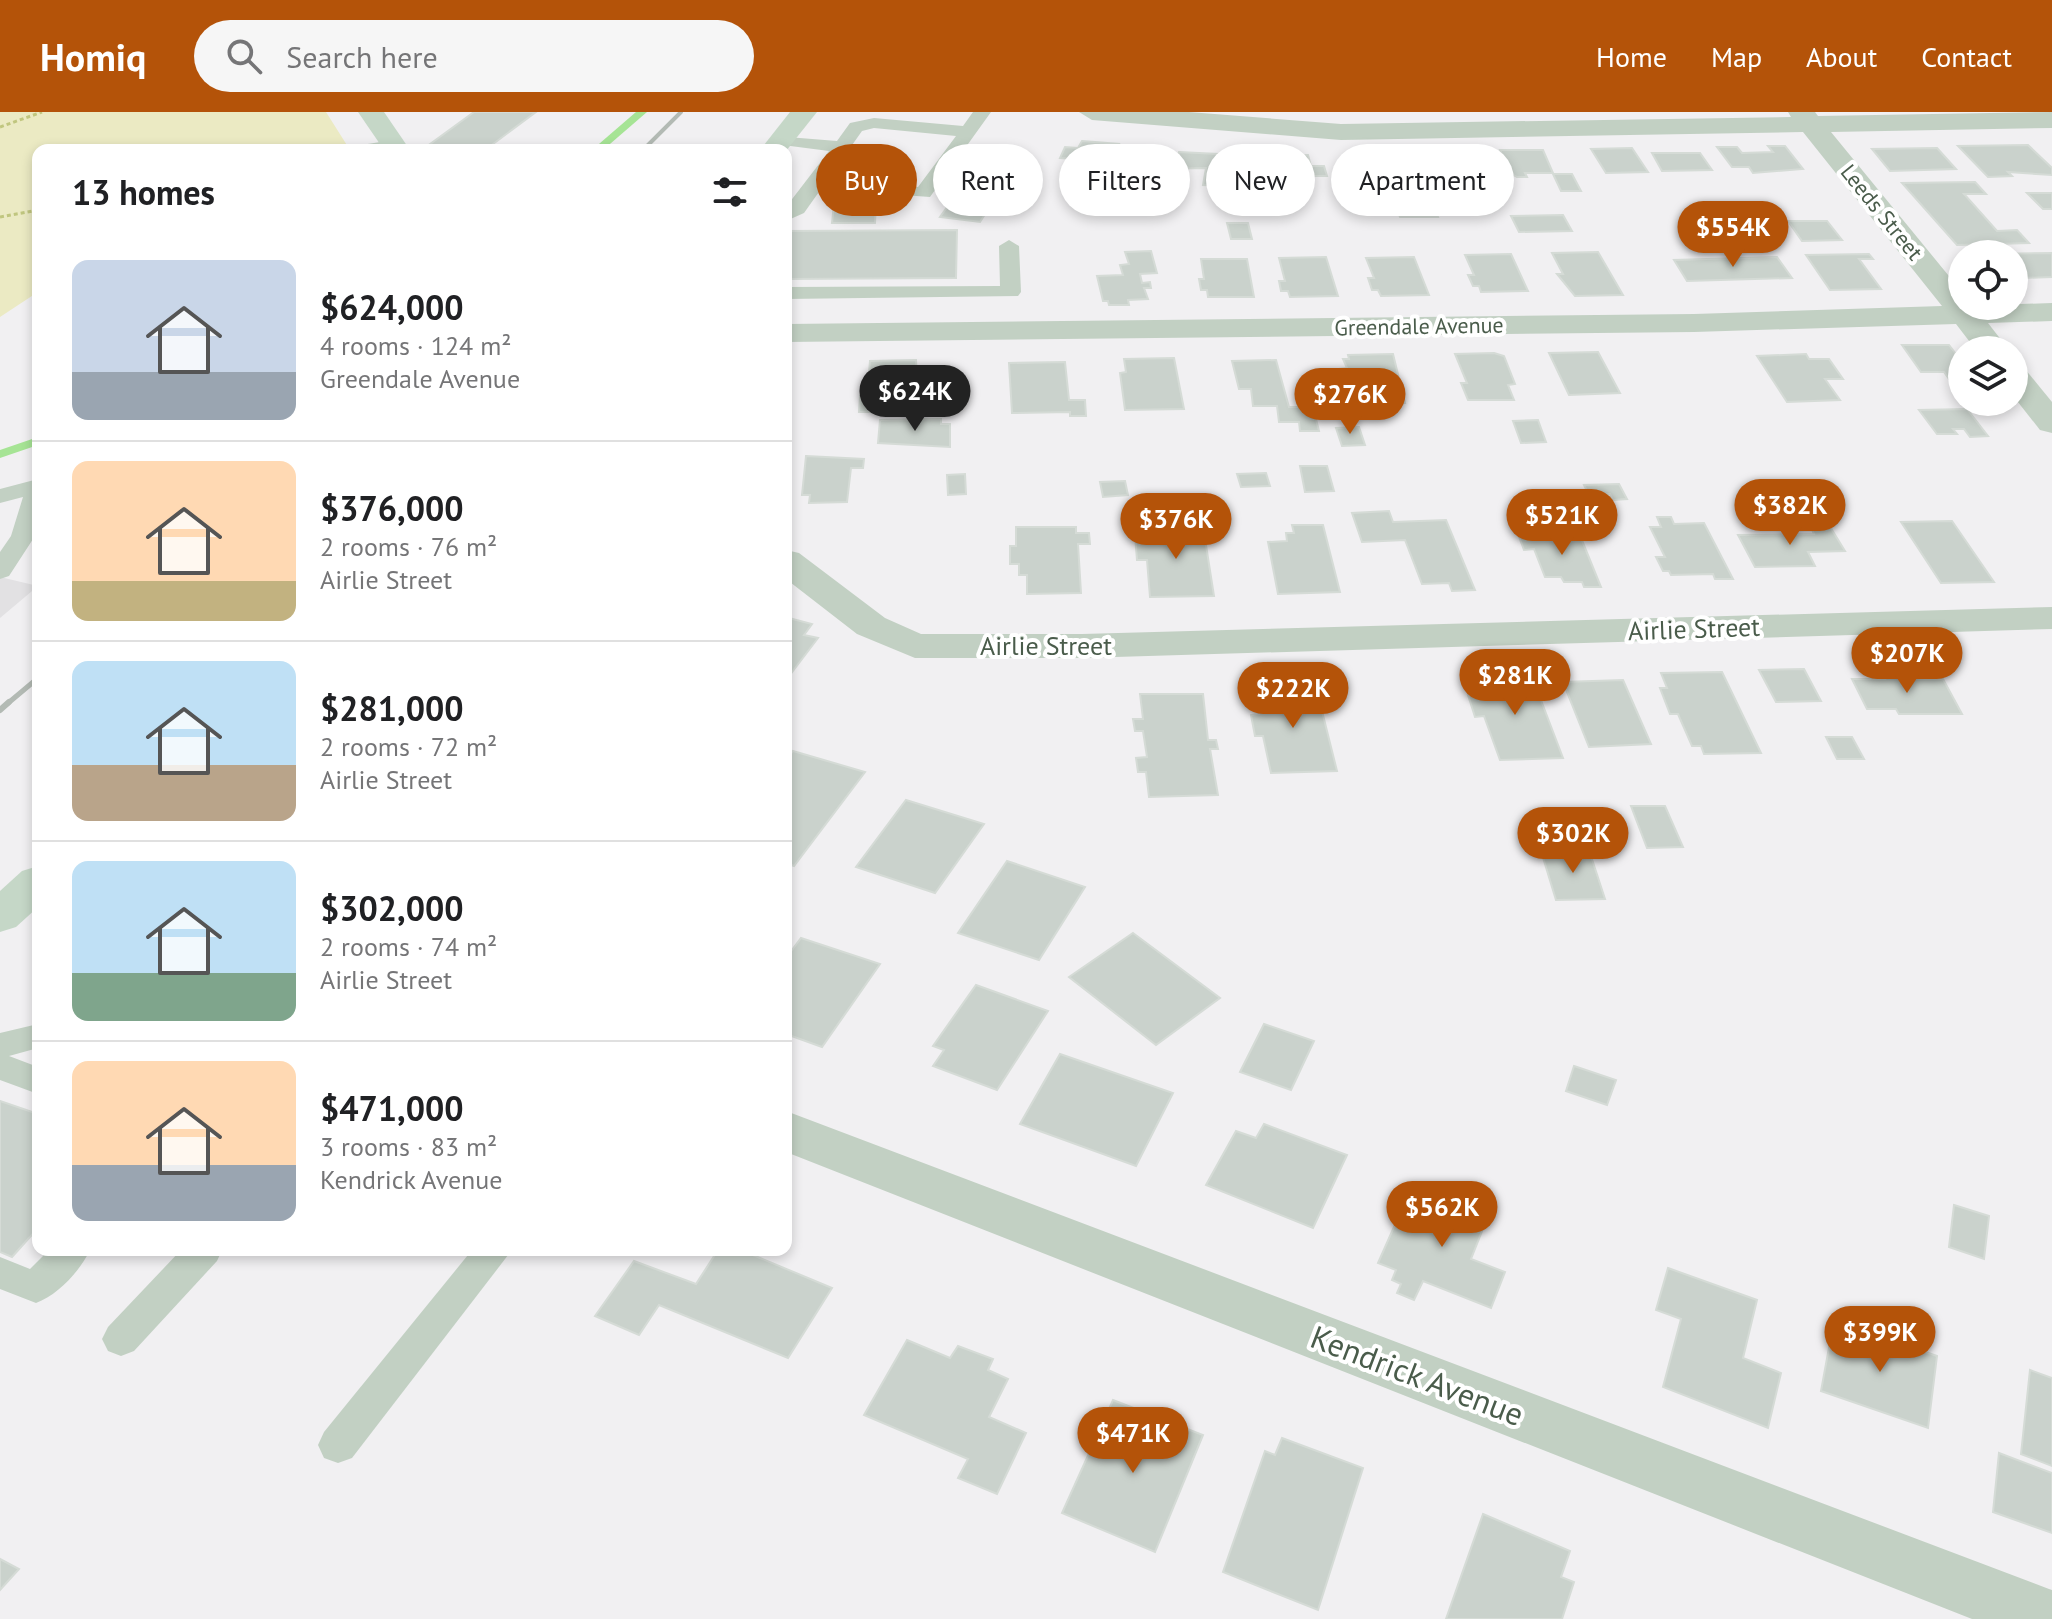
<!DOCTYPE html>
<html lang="en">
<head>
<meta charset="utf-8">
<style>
	body { margin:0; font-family:"PT Sans",sans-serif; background:#f6f6f6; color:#202124; height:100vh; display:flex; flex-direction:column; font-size:30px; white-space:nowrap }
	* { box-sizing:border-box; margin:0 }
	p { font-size:26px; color:#757577 }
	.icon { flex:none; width:44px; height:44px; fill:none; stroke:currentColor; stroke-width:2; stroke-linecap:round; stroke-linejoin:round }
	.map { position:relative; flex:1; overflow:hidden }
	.sheet { position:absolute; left:32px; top:32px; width:760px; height:1112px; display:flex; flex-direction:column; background:#fff; border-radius:16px; box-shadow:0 4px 12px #0003 }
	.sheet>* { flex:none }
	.guide { position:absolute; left:816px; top:32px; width:760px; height:72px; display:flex; gap:16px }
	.controls { position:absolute; left:1948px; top:128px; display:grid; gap:16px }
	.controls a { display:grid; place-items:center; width:80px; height:80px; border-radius:50%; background:#fff; box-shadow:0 4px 12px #0003; font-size:40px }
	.price { position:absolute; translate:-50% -68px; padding:0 18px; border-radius:28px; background:#b45309; color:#fff; font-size:26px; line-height:52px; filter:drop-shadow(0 2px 4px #0008) }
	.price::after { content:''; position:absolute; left:50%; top:48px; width:24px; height:18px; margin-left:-12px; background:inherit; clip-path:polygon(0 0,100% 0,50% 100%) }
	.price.selected { background:#222; color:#fff }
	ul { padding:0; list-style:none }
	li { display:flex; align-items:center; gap:24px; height:200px; padding:0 40px }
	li+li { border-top:2px solid #e0e0e0 }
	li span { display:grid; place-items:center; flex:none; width:224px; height:160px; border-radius:16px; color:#555 }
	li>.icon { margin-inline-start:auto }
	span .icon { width:96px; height:96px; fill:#fffc; stroke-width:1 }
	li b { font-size:34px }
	h2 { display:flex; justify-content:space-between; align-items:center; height:96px; padding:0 40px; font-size:34px }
	.tag { padding:0 28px; border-radius:36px; background:#fff; box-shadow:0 4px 12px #0003; font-size:28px; line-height:72px }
	.tag.selected { background:#b45309; color:#fff }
	header { display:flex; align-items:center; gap:48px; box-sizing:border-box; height:112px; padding:0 40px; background:#b45309; color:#fff }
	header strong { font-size:38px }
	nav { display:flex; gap:44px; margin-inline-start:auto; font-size:28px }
	.search { width:560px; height:72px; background:#f6f6f6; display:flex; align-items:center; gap:20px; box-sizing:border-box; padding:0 28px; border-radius:44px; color:#757577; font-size:30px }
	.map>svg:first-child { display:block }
</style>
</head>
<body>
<header>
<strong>Homiq</strong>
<div class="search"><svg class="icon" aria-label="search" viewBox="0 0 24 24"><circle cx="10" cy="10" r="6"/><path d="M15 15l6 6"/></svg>Search here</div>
<nav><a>Home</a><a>Map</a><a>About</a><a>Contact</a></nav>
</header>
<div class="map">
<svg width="2052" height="1507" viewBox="0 0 2052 1507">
	<rect width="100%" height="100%" fill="#f1f0f2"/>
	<!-- education -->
	<polygon fill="#e2e1e3" points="0,465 38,474 0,506"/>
	<!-- green -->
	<polygon fill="#ebeac3" points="0,0 326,0 350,38 38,38 38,180 0,205"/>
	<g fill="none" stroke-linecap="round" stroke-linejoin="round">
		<!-- stream -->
		<g fill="#a6e495" fill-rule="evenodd">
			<polygon points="636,0 647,0 603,38 592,38"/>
			<polygon points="38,325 38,333 0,346 0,338"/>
		</g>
	</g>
	<!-- building -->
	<g fill="#cad2cc" stroke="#d5dbd6" stroke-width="2">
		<polygon points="474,0 536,0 485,38 428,38 426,35"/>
		<polygon points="1082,29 1119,32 1115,41 1136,43 1133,50 1060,46 1065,35 1078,36"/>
		<polygon points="2028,33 2052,56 2052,63 2008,60 2012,64 1988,65 1958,34"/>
		<polygon points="1768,34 1785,34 1803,57 1753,61 1749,55 1732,55 1717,35 1737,35 1742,41 1773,40"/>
		<polygon points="1632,36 1648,60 1606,61 1591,37"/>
		<polygon points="1937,36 1956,57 1890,59 1872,37"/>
		<polygon points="1500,38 1543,38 1553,61 1525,61 1527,65 1517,65 1510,61"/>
		<polygon points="1404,39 1423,78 1372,80 1355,40"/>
		<polygon points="1179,40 1218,42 1217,51 1228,51 1225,74 1203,73 1206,56 1160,57 1162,43 1178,44"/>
		<polygon points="1652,41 1700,41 1712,58 1662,59"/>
		<polygon points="1308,43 1311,54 1324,54 1327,64 1307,64 1306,60 1258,63 1255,48 1271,48 1269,44"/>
		<polygon points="1476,43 1486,63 1443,64 1434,44"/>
		<polygon points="1553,62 1572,62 1581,79 1561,79"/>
		<polygon points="1975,70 1986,82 1964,82 1997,119 2017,118 2029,131 1957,133 1902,71"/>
		<polygon points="958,80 996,85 980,110 940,105"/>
		<polygon points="2027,81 2052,81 2052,97 2043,97"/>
		<polygon points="1394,88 1431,88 1438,105 1400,105"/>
		<polygon points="834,92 876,92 875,111 832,111"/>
		<polygon points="1563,103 1572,119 1519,120 1511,104"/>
		<polygon points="1788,109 1827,109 1842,128 1802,129"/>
		<polygon points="1227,111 1248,111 1252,127 1231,127"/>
		<polygon points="957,118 956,166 786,167 786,119"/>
		<polygon points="1151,139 1157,161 1140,162 1142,171 1150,170 1151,176 1144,176 1148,187 1128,188 1129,193 1109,193 1108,189 1103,189 1097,164 1123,163 1120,153 1129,152 1125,140"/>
		<polygon points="1598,140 1623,183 1575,184 1557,162 1563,162 1552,141"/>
		<polygon points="2052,141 2052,165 2021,166 2014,163 2014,142 1991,142"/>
		<polygon points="1511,142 1528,179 1481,180 1479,174 1473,174 1468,163 1474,163 1465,143"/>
		<polygon points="1869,142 1873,147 1859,147 1881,177 1830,178 1806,143"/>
		<polygon points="1326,145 1338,184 1290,185 1288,179 1281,179 1279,169 1285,169 1279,146"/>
		<polygon points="1414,145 1429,183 1381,184 1378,178 1372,178 1368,166 1374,166 1366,146"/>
		<polygon points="1777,145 1792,166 1687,169 1674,148"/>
		<polygon points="1201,147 1247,147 1254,185 1208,185 1207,178 1201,178 1199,167 1204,167"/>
		<polygon points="1902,233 1949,233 1962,250 1962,267 1949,267 1944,260 1921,260"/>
		<polygon points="1598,240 1620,281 1569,283 1549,241"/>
		<polygon points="1494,241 1504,244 1515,272 1508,273 1514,288 1468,288 1461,271 1467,271 1455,242"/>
		<polygon points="1393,242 1405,291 1351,291 1338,257 1347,256 1343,247 1349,247 1348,243"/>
		<polygon points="1806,242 1809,247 1829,247 1843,267 1825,267 1840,288 1787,290 1757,244"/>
		<polygon points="1174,246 1184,297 1125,298 1120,261 1126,260 1124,247"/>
		<polygon points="916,248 918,280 929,280 928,300 859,300 860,284 867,283 870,249"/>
		<polygon points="1276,248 1289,295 1313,295 1319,319 1300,319 1299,310 1279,310 1277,294 1253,294 1251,277 1239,277 1232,249"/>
		<polygon points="1065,250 1069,288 1085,288 1086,304 1070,304 1070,300 1012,301 1009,251"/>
		<polygon points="1967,297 1988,324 1970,325 1964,317 1953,317 1957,322 1937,322 1919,298"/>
		<polygon points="941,307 941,312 950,312 950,335 878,331 880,308"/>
		<polygon points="1538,308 1546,330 1521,331 1513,309"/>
		<polygon points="1359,315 1365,333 1342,334 1336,316"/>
		<polygon points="806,344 864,347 863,356 851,356 847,390 809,391 810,383 802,383"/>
		<polygon points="1300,354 1327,354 1334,379 1305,380"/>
		<polygon points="1266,361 1270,374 1241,375 1237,362"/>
		<polygon points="965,362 966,382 948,383 947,363"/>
		<polygon points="1125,369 1128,383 1103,385 1100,370"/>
		<polygon points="1619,372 1627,387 1613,388 1610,382 1589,383 1584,373"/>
		<polygon points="1389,399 1393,410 1446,408 1475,478 1452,479 1449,471 1422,472 1405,428 1362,430 1352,401"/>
		<polygon points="1657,405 1671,405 1674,412 1704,411 1733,467 1715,467 1713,462 1671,463 1669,459 1663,459 1656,445 1665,445 1650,415 1661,415"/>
		<polygon points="1952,409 1994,470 1941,471 1901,410"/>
		<polygon points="1292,413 1323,413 1340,480 1278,482 1268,430 1287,429 1286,421 1294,421"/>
		<polygon points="1810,413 1829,413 1845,439 1808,440 1815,454 1755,455 1738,423 1814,422"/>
		<polygon points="1150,414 1203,414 1214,484 1150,485 1147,448 1137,448 1135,423 1151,422"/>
		<polygon points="1016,415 1076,415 1076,421 1089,421 1090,432 1078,432 1081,481 1027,482 1027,463 1019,463 1019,452 1010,452 1010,434 1016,434"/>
		<polygon points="1579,421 1601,475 1584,475 1582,470 1564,470 1561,465 1545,465 1534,437 1524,438 1518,422"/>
		<polygon points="789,506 812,512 804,523 818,526 786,568 786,511"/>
		<polygon points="1804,557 1821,589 1776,590 1759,558"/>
		<polygon points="1881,559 1903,559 1908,567 1943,567 1962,602 1899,602 1896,597 1867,597 1852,567 1885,567"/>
		<polygon points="1722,560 1761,641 1704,642 1701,634 1692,634 1678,602 1670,602 1660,576 1667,576 1661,561"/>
		<polygon points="1531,562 1563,646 1500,648 1484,604 1475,605 1468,583 1477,582 1471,564"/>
		<polygon points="1623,568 1651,632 1589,635 1563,570"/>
		<polygon points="1316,575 1337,659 1271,661 1263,624 1255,624 1251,603 1259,602 1254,576"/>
		<polygon points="1140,582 1203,582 1208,628 1216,628 1218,637 1210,637 1218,683 1149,685 1146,660 1138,660 1136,646 1147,645 1143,619 1135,619 1133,607 1143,607"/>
		<polygon points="1826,625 1852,625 1864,647 1837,647"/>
		<polygon points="793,639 865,660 794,754 786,751 786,647"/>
		<polygon points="906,688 984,712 935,781 856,755"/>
		<polygon points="1631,694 1665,694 1683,735 1647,736"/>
		<polygon points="1589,738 1605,787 1556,788 1541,739"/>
		<polygon points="1007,749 1085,775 1039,848 958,821"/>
		<polygon points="1133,821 1220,886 1156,933 1069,865"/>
		<polygon points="801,826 880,852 822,935 786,922 786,846"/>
		<polygon points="976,873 1048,899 997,978 933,954 944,938 933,934"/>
		<polygon points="1264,912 1314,929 1291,978 1240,960"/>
		<polygon points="1060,942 1173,981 1136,1054 1020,1012"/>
		<polygon points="1574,954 1616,968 1607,993 1566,979"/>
		<polygon points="0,989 38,1002 38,1116 12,1145 0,1140"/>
		<polygon points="1264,1012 1347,1043 1313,1116 1206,1073 1236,1019 1256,1026"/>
		<polygon points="1455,1079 1492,1094 1471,1147 1505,1160 1491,1196 1423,1169 1414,1188 1397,1181 1401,1172 1392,1168 1396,1158 1378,1151 1409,1081 1448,1097"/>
		<polygon points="1954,1093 1989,1104 1984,1147 1949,1135"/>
		<polygon points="718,1138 741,1138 832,1176 788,1246 659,1193 639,1223 595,1204 634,1149 696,1172"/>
		<polygon points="1668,1156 1757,1188 1743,1246 1781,1261 1768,1316 1663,1275 1681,1207 1656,1198"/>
		<polygon points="1834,1208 1937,1244 1928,1316 1821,1279"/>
		<polygon points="907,1228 950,1246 958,1234 993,1247 988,1258 1008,1267 989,1305 1026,1321 997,1382 958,1366 968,1347 864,1303"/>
		<polygon points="2030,1258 2052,1266 2052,1354 2021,1342"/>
		<polygon points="1113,1288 1203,1323 1155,1440 1062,1401"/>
		<polygon points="1282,1326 1363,1356 1318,1498 1223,1460 1265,1339 1275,1343"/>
		<polygon points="1999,1341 2052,1361 2052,1421 1993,1400"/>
		<polygon points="1483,1402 1570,1439 1561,1465 1574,1470 1562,1507 1446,1507"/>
		<polygon points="0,1447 19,1457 0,1478"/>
	</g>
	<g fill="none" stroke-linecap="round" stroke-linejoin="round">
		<!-- path -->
		<g stroke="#c0c67f" stroke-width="3" stroke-dasharray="4 3" stroke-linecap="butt">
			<polyline points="0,15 42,0"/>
			<polyline points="0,105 38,98"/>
		</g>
		<!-- lane -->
		<g fill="#c2d0c3" fill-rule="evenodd">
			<path d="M973,0H991L930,85L821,77L804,101L786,109V95L829,39L775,32V24L837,29L850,11L874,6L963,14ZM874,16L956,24L918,75L828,67L862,19Z"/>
			<polygon points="393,28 402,33 399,37 352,38 355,34"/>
			<polygon points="1009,128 1019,134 1021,180 1018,184 786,187 786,175 1000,174 999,134"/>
			<polygon points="38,367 35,424 9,464 0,467 0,440 11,424 23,385 0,391 0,377"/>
			<polygon points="38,912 38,936 9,944 38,955 38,982 0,968 0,921"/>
			<path d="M49,1138H90C80,1159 58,1183 36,1191L0,1177V1145L30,1157Z"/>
			<polygon points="181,1138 222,1138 217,1149 134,1239 121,1244 108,1239 102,1227 108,1215"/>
			<polygon points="472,1138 512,1138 352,1346 338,1351 324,1346 318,1333 324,1320"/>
		</g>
		<!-- street -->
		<g fill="#c2d0c3" fill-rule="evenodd">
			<polygon points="1079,0 1189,0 1341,12 1791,5 1788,0 1815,0 1818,4 2052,0 2052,16 1831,20 1962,180 1962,194 2052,191 2052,209 1988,211 2009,238 1976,238 1956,212 1694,220 786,230 786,212 1694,202 1942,194 1803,20 1341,28 1092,8"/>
			<polygon points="2014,254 2025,257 2052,290 2052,321 2040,318 2014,285"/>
			<polygon points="786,438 799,441 885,506 921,522 1082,522 2052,495 2052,517 1082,546 915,546 857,522 786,467"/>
			<polygon points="786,999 2049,1477 2052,1478 2052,1507 1972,1507 786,1040"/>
		</g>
		<!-- secondary -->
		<g fill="#c5d7c7" fill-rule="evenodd">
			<polygon points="358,0 384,0 410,38 384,38"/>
			<polygon points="790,0 817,0 786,39 760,38"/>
			<polygon points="38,754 38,795 16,815 0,820 0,779 22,759"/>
		</g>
		<!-- rail-far2 -->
		<polyline stroke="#b3bab4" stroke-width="4" points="643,38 681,0"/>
		<!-- rail-far1 -->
		<polyline stroke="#b3bab4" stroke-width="5" points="7,592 38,566"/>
		<!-- rail -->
		<polyline stroke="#b3bab4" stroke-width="6" points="0,598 9,590"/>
	</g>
	<g text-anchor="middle" stroke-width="8" stroke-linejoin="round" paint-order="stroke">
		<!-- far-street labels -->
		<g font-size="22" fill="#4a5c4b" stroke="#fff">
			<text transform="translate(1882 100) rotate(51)" y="8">Leeds Street</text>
			<text transform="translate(1419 214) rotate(-1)" y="8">Greendale Avenue</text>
		</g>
		<!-- street labels -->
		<g font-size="26" fill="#4a5c4b" stroke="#fff">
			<text transform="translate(1694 517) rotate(-2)" y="9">Airlie Street</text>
			<text x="1046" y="543">Airlie Street</text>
		</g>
		<!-- near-street labels -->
		<g font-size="32" fill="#4a5c4b" stroke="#fff">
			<text transform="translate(1417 1264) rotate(21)" y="11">Kendrick Avenue</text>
		</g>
	</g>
</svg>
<div class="controls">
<a><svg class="icon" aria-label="locate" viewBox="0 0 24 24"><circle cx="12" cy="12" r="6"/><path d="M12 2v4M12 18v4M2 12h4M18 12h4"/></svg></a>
<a><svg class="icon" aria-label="layers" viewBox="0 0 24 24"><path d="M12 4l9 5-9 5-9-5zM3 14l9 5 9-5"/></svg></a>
</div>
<b class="price" style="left:1733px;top:157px">$554K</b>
<b class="price selected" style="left:915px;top:321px">$624K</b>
<b class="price" style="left:1350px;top:324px">$276K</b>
<b class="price" style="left:1790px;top:435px">$382K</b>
<b class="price" style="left:1562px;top:445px">$521K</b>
<b class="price" style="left:1176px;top:449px">$376K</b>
<b class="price" style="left:1907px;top:583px">$207K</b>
<b class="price" style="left:1515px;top:605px">$281K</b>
<b class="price" style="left:1293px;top:618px">$222K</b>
<b class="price" style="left:1573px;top:763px">$302K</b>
<b class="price" style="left:1442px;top:1137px">$562K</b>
<b class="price" style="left:1880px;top:1262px">$399K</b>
<b class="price" style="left:1133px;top:1363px">$471K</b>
<div class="guide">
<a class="tag selected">Buy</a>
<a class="tag">Rent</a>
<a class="tag">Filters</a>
<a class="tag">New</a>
<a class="tag">Apartment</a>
</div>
<section class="sheet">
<h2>13 homes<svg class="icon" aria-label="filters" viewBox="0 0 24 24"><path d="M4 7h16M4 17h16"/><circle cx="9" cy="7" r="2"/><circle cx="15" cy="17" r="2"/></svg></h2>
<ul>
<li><span style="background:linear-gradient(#c9d6e8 70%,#9aa5b1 0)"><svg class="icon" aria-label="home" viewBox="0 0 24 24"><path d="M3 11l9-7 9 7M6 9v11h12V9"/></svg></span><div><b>$624,000</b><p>4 rooms · 124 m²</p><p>Greendale Avenue</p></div></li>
<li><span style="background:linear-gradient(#ffd9b3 75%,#c2b280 0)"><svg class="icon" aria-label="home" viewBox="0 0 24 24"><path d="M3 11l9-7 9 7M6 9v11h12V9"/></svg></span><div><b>$376,000</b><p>2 rooms · 76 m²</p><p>Airlie Street</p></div></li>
<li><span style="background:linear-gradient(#bfe0f5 65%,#b9a48a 0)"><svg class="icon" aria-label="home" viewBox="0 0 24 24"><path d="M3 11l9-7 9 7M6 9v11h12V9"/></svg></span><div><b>$281,000</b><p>2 rooms · 72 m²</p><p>Airlie Street</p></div></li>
<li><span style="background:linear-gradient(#bfe0f5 70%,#7fa58c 0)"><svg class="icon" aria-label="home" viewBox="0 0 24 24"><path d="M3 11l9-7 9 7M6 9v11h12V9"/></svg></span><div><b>$302,000</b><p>2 rooms · 74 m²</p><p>Airlie Street</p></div></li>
<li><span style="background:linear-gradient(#ffd9b3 65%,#9aa5b1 0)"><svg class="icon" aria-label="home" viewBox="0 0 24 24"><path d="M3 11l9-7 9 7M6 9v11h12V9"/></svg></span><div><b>$471,000</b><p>3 rooms · 83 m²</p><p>Kendrick Avenue</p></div></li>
</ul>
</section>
</div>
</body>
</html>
